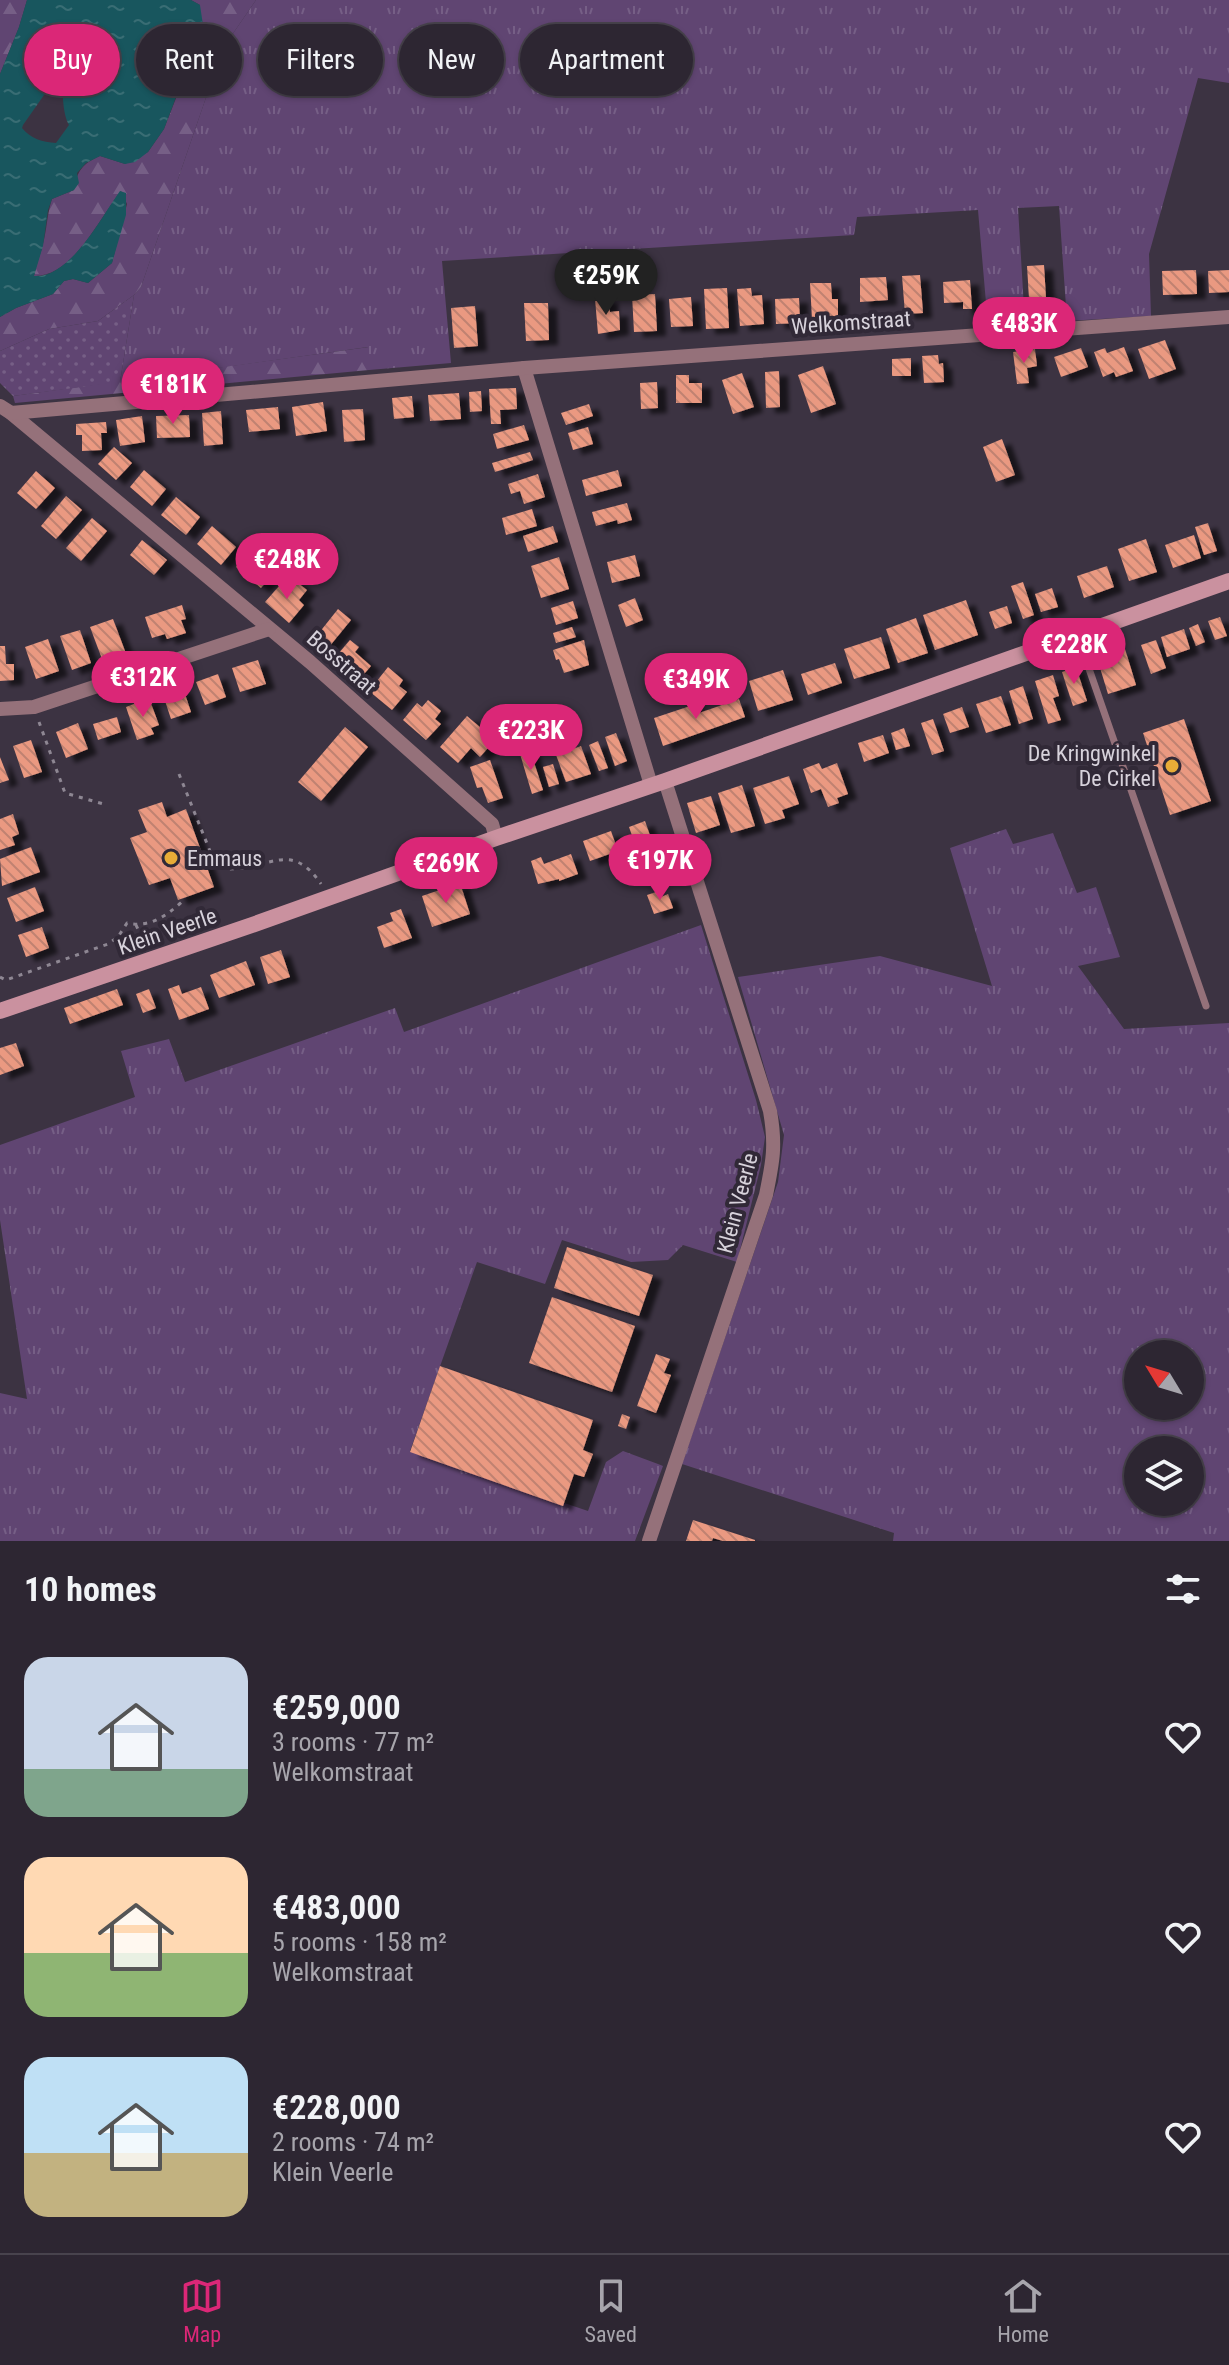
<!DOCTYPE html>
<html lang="en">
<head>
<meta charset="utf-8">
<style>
	body { margin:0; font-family:"Roboto Condensed",sans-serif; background:#39323e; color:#f1f3f6; height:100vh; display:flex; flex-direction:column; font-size:30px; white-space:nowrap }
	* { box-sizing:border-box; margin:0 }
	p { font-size:26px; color:#a7a5ac }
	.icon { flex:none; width:44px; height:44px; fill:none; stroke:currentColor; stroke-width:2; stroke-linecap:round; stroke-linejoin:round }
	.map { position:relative; height:1541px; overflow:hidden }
	.details { display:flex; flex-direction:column; background:#2d2632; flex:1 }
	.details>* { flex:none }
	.guide { position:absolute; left:24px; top:24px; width:800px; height:72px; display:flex; gap:16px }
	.needle { width:52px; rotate:308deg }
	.buttons { position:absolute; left:1124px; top:1340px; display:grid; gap:16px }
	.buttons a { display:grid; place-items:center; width:80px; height:80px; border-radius:50%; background:#2d2632; box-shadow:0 2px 6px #0004,0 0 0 2px #48434d; font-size:40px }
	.price { position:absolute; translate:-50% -68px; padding:0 18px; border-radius:28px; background:#db2777; color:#fff; font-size:26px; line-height:52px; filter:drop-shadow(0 2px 4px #0008) }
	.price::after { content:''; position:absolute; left:50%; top:48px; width:24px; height:18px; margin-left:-12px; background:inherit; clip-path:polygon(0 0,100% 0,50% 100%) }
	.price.active { background:#222; color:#fff }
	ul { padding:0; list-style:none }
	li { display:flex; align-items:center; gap:24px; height:200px; padding:0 24px }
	li span { display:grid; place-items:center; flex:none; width:224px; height:160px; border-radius:24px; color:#555 }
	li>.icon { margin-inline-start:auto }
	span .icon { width:96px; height:96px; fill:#fffc; stroke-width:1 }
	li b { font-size:34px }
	h2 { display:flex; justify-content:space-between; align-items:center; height:96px; padding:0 24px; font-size:34px }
	.chip { padding:0 28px; border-radius:36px; background:#2d2632; box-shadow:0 2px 6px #0004,0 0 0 2px #48434d; font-size:28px; line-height:72px }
	.chip.active { background:#db2777; color:#fff }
	.menu { display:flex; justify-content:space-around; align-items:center; height:112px; border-top:2px solid #48434d; background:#2d2632; font-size:22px; color:#a7a5ac }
	.menu a { display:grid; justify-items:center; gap:4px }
	.menu .active { color:#db2777 }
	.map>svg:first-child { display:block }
</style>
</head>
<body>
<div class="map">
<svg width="1229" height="1541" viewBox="0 0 1229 1541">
	<defs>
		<pattern id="grass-tufts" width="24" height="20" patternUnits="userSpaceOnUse" patternTransform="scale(2)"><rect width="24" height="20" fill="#604572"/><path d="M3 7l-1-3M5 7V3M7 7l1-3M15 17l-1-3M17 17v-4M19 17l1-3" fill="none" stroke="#765f86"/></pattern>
		<pattern id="forest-firs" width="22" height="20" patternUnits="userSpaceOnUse" patternTransform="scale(2)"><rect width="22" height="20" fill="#604572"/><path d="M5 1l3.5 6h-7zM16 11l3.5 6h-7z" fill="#765f86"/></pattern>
		<pattern id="park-dots" width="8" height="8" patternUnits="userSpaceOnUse" patternTransform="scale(2)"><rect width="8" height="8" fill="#604572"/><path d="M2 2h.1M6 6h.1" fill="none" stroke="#765f86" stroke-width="1.8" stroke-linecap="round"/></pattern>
		<pattern id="water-ripples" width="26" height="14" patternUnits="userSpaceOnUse" patternTransform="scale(2)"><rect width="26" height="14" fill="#18565e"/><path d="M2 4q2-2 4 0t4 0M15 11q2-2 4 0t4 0" fill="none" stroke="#396d74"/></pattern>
		<pattern id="building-back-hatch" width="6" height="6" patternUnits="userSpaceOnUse" patternTransform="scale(2)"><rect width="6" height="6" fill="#ea9981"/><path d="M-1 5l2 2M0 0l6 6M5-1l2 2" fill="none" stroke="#c08271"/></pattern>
		<filter id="shadow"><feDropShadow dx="9" dy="5" stdDeviation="2" flood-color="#0009"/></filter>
	</defs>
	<rect width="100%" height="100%" fill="#3c3342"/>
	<!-- grass -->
	<g fill="url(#grass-tufts)" fill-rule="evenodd">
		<polygon points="256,0 1229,0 1229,83 1198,78 1149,254 1151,316 1067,321 1059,206 1018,208 1025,324 988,326 978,210 857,217 854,235 442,261 451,363 369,370 368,347 120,382 134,295 141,287 223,48"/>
		<path d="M1006,829L1013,844L1053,833L1077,893L1096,887L1120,957L1078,966L1124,1029L1229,1023V1541H893L894,1533L682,1464L778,1182L784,1135L738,977L880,956L992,986L950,848ZM1138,1354H1190V1406H1138ZM1138,1450H1190V1502H1138Z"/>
		<polygon points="701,925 756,1100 765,1137 761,1165 737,1262 683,1245 668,1260 631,1262 562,1240 545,1284 477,1262 410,1451 588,1511 606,1462 623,1451 658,1464 663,1466 635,1541 0,1541 0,1393 27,1399 0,1220 0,1145 135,1097 121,1051 169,1039 185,1082 395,1008 404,1032"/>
	</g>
	<!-- forest -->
	<g fill="url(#forest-firs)">
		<polygon points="0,0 27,0 19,27 0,74"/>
		<path d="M191,0H256L223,48L141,287L134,295L98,321L49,329L0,351V317L16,308L53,294L64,281L73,279L88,283L112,263L127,204L121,191C99,218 73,277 34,276C36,265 40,256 43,244C47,229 47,214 52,199L74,190C77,171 82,164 100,156L125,164L148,152L164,129L196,47L200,5Z"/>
		<polygon points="369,347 369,370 15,403 13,396"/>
	</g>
	<!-- park -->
	<polygon fill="url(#park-dots)" points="134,295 120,382 13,396 0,383 0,351 49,329 98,321"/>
	<!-- water -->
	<path fill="url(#water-ripples)" fill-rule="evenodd" d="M27,0H191L200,5L203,25L164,129L148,152L135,162L125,164L100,156L86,163L77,173L79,183L74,190L52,199L48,210L43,246L34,276C70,279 102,216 120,191L126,193V215L112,263L88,283L73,279L64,281L53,294L16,308L0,317V74L19,27ZM59,81C65,92 61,110 69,125L56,143C42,142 31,139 22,128L23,125L44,95Z"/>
	<!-- building -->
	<g fill="url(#building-back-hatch)" filter="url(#shadow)">
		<polygon points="1044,265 1046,298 1029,299 1027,266"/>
		<polygon points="1196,270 1197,294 1163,295 1162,271"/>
		<polygon points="1229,270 1229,292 1209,293 1208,271"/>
		<polygon points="920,275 923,313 905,314 902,276"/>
		<polygon points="886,277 888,300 860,302 860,278"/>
		<polygon points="970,280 972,309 963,309 963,302 944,303 943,282"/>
		<polygon points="810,283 831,283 832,299 838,299 838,318 812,319"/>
		<polygon points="727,288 729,328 706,329 704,289"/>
		<polygon points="751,288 752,296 762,295 764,324 740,326 737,289"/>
		<polygon points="655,294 657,331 634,332 632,295"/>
		<polygon points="691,297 693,326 671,327 669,299"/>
		<polygon points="609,298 610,312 619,311 620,330 598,334 595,299"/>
		<polygon points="799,298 800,323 776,324 775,299"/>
		<polygon points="524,303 548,303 549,340 526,341"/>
		<polygon points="475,306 478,346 454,348 451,308"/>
		<polygon points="1165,340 1176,369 1149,379 1138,349"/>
		<polygon points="1124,347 1133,371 1116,377 1114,372 1103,377 1094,352 1105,348 1107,353"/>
		<polygon points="1081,348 1088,367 1061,377 1054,357"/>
		<polygon points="1035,349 1037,366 1027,368 1029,383 1017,384 1013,352"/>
		<polygon points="938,355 939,364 943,363 944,382 924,383 922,356"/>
		<polygon points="911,358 911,376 892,376 892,359"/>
		<polygon points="823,366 836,404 811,413 798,375"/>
		<polygon points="779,371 780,407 766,408 765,372"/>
		<polygon points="742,373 754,407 733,414 722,380"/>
		<polygon points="676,375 689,375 689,383 702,383 702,403 676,403"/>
		<polygon points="657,382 658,408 641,409 640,383"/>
		<polygon points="516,388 517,409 500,410 501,424 491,424 489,389"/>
		<polygon points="481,391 482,411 470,412 469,392"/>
		<polygon points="459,393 461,419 430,421 428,395"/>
		<polygon points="412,396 414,417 394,419 392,398"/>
		<polygon points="323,402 327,431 296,436 292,407"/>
		<polygon points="589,404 593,416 566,425 561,413"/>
		<polygon points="278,407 280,429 249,432 246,410"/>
		<polygon points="363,409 365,440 344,442 342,410"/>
		<polygon points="221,411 223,444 204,446 202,413"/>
		<polygon points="189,415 190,437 157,438 156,416"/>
		<polygon points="142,416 145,442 120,446 116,420"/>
		<polygon points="106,422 107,433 101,433 102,450 82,451 82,435 76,435 76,424"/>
		<polygon points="524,425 529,440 497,449 493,434"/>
		<polygon points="588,427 593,444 573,450 568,433"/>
		<polygon points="1002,439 1015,475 996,482 983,447"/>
		<polygon points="114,447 132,463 116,480 98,464"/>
		<polygon points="530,452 533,460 495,472 492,463"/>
		<polygon points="144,470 166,489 152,506 130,487"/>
		<polygon points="618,470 622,486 586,496 582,480"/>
		<polygon points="36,471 55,488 36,509 17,493"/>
		<polygon points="538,474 545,497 524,504 520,491 511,494 508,484"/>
		<polygon points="66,496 82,510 56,539 41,526"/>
		<polygon points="176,497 200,517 186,535 161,515"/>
		<polygon points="627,503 632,520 618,524 617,520 596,526 592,512"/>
		<polygon points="532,509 537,526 506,535 502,518"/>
		<polygon points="92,518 107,531 81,561 66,548"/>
		<polygon points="1208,523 1217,551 1204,555 1195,527"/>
		<polygon points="212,526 236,547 221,565 197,544"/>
		<polygon points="553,526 558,542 528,552 523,536"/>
		<polygon points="1194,535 1201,558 1173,568 1165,545"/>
		<polygon points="1146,539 1157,572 1129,581 1118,549"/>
		<polygon points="142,540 167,560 154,575 130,555"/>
		<polygon points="257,541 266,549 260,557 276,570 261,588 236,567"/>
		<polygon points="635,555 640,576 612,583 607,562"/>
		<polygon points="559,557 569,589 541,598 531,566"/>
		<polygon points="1107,566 1114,587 1084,598 1077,576"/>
		<polygon points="293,579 307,590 299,600 304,605 289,623 265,602 280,585 288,591 290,589 287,587"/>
		<polygon points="1023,582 1034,615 1023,619 1011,586"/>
		<polygon points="1052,588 1058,607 1041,612 1035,594"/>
		<polygon points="635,598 643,620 626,627 618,605"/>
		<polygon points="966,600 978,635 935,650 923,615"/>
		<polygon points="573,601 578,618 556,625 551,608"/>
		<polygon points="182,605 186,619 181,620 186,633 167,639 165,634 152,638 145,617"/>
		<polygon points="1007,606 1012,623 995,629 989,612"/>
		<polygon points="338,609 351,620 324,653 311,643"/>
		<polygon points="1220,617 1227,636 1215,640 1208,621"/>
		<polygon points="916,618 928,653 898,663 886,629"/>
		<polygon points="113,619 125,651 102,659 90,627"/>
		<polygon points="1198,624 1205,642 1196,646 1189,628"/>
		<polygon points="572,627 576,637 556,643 553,633"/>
		<polygon points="1184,629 1190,649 1167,657 1161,637"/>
		<polygon points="80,630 91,663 72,670 60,636"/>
		<polygon points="881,637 890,668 854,679 844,649"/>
		<polygon points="48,639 59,671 36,679 25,647"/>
		<polygon points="350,640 359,647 355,652 371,666 358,681 333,660"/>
		<polygon points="584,640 589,665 564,673 559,659 556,660 553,650"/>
		<polygon points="1156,640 1166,668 1151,674 1141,645"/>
		<polygon points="0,646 5,646 6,664 14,664 14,680 0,681"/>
		<polygon points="1125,649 1136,685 1108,694 1097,658"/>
		<polygon points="258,660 266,684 240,692 232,668"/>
		<polygon points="835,663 842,683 808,695 801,674"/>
		<polygon points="388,667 403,680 399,686 407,692 392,710 369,691"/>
		<polygon points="1076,667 1087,701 1073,706 1062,672"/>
		<polygon points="783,670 793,700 758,711 749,681"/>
		<polygon points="218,674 226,697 205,705 196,682"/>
		<polygon points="1053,675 1059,696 1053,698 1061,720 1048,724 1035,681"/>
		<polygon points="1023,686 1033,719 1019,724 1009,691"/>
		<polygon points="183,688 191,712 171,719 163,695"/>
		<polygon points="1001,696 1011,725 986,733 976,704"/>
		<polygon points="149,698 159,725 151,728 154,734 137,740 126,707"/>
		<polygon points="739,699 745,717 663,746 654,718 696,704 699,713"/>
		<polygon points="428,700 441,711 435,719 441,724 426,740 403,720 417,703 422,707"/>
		<polygon points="962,707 969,727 950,733 943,714"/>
		<polygon points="467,716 495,740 480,757 471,748 458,763 440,747"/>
		<polygon points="117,717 121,732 98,740 93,724"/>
		<polygon points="933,719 944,751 932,755 921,723"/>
		<polygon points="1184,719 1211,801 1170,815 1143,733"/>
		<polygon points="78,723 88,749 66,758 56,732"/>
		<polygon points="345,727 368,747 321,801 298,782"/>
		<polygon points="904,728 910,746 896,750 891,733"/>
		<polygon points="616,733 627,761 615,766 605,737"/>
		<polygon points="883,735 889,753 864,762 858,743"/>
		<polygon points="31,740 42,772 24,778 13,746"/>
		<polygon points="598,741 608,768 599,771 589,745"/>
		<polygon points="581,746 591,774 566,782 556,755"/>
		<polygon points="530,750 543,790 532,794 520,754"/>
		<polygon points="0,757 9,780 0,783"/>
		<polygon points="490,760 503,798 488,803 482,787 477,788 470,767"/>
		<polygon points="819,763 822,769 837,763 848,794 837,798 839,803 828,807 821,789 811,793 803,769"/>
		<polygon points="553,764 559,784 549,787 543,767"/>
		<polygon points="789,776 799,804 782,810 785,818 765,824 753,788"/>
		<polygon points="742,785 755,826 731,833 718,793"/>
		<polygon points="711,796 720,825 696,833 687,803"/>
		<polygon points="162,802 167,817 186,809 214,887 178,900 170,878 149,885 130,838 147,832 138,810"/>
		<polygon points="13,814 19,834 12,837 15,845 0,850 0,819"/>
		<polygon points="645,821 655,850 639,856 629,827"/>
		<polygon points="611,831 618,851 590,861 583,841"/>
		<polygon points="31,847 40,872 2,886 0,859"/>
		<polygon points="571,854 578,874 559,881 559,879 538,884 531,861 541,857 544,864"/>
		<polygon points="460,883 470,914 432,927 422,896"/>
		<polygon points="35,887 44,911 16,922 7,898"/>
		<polygon points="659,891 661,897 668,894 673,908 654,914 647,895"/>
		<polygon points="401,909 412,938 384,948 377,927 393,921 390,913"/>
		<polygon points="42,927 49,948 26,957 18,935"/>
		<polygon points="281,950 290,977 268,984 260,957"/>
		<polygon points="246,961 255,985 219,998 210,975"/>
		<polygon points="179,985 182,994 201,987 209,1009 179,1020 168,989"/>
		<polygon points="117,989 123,1005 70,1024 64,1008"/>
		<polygon points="149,989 156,1008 143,1013 136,994"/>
		<polygon points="16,1043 24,1066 0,1075 0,1048"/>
		<polygon points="567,1247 653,1275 639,1316 554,1288"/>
		<polygon points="552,1297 635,1326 612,1392 529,1363"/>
		<polygon points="656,1354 670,1359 664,1373 671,1375 656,1413 637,1406"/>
		<polygon points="440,1366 593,1420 583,1450 593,1454 584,1477 574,1474 563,1506 410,1452"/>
		<polygon points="622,1414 630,1417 626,1429 618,1426"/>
		<polygon points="693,1520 755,1540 755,1541 723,1541 713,1538 712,1541 686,1541"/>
	</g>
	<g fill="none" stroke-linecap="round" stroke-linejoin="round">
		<!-- path -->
		<g stroke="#8e8793" stroke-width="3" stroke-dasharray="4 6" stroke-linecap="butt">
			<polyline points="39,722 65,793 107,805"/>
			<path d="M179,774L210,851L229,869C270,869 291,840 321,884"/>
			<polyline points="136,925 146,947"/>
			<path d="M0,977L6,980L108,944L118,937L127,923C150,928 166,916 183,901"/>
		</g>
		<!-- service -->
		<polyline stroke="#95717a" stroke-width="7" points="1078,637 1206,1006"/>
		<!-- minor -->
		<g stroke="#95717a" stroke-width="14">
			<polyline points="524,368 651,785"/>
			<polyline points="0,406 11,413 310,662 492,824 496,838"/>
			<polyline points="11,413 524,368 1229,317"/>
			<polyline points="0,709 34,707 269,629"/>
			<path d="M649,1541L766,1195C773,1161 776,1145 770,1111L665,781"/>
		</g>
		<!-- secondary -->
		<polyline stroke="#ca919f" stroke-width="16" points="0,1011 255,924 496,838 665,781 1229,581"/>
	</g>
	<!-- markers -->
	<g fill="#e8ac37" stroke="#312937" stroke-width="3">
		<circle cx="1172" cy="766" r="8"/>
		<circle cx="171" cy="858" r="8"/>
	</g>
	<g text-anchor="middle" stroke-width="8" stroke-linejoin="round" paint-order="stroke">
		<!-- street labels -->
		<g font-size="22" fill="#d7d2db" stroke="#312937">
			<text transform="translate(851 322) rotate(-4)" y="8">Welkomstraat</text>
			<text transform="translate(342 662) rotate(41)" y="8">Bosstraat</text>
			<text transform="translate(167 931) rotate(-19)" y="8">Klein Veerle</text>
			<text transform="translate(737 1203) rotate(-75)" y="8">Klein Veerle</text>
		</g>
		<!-- poi labels -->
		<g font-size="22" fill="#d7d2db" stroke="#312937" text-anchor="end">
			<text x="1156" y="761">De Kringwinkel<tspan x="1156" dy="25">De Cirkel</tspan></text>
			<text x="187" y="866" text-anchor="start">Emmaus</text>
		</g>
	</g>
</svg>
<div class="buttons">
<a><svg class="needle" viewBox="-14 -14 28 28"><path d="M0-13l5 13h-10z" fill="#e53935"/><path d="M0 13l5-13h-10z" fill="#a7a5ac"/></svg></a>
<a><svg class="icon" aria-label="layers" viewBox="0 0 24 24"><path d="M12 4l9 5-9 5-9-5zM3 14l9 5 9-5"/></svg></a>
</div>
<b class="price active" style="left:606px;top:317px">€259K</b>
<b class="price" style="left:1024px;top:365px">€483K</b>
<b class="price" style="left:173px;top:426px">€181K</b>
<b class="price" style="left:287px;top:601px">€248K</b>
<b class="price" style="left:1074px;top:686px">€228K</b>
<b class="price" style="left:143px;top:719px">€312K</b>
<b class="price" style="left:696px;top:721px">€349K</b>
<b class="price" style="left:531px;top:772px">€223K</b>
<b class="price" style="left:660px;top:902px">€197K</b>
<b class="price" style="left:446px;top:905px">€269K</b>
<div class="guide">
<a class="chip active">Buy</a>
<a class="chip">Rent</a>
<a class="chip">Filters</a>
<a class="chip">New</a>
<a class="chip">Apartment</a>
</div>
</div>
<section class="details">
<h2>10 homes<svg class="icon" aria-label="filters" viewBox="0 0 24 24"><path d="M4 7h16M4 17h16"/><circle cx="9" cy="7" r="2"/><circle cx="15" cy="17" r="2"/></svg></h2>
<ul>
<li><span style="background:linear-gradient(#c9d6e8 70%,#7fa58c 0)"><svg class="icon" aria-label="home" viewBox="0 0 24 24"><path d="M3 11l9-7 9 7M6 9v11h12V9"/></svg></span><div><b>€259,000</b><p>3 rooms · 77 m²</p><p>Welkomstraat</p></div><svg class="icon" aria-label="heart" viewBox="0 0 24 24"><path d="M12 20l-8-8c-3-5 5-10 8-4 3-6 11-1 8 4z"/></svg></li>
<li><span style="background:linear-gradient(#ffd9b3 60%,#8fb573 0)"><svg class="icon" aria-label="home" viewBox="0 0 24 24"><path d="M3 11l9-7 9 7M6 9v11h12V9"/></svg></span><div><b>€483,000</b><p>5 rooms · 158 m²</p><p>Welkomstraat</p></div><svg class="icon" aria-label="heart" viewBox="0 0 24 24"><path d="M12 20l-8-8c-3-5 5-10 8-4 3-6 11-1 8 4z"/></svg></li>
<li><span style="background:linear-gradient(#bfe0f5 60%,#c2b280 0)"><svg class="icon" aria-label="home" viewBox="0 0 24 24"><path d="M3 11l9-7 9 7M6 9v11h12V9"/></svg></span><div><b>€228,000</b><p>2 rooms · 74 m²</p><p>Klein Veerle</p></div><svg class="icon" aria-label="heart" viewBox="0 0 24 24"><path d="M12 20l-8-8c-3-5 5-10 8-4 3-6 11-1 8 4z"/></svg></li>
</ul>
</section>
<nav class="menu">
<a class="active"><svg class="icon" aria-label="map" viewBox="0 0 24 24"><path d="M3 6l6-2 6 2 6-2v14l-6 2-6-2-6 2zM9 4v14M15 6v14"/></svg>Map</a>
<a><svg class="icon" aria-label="saved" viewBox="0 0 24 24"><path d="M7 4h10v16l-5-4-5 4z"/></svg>Saved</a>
<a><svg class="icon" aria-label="home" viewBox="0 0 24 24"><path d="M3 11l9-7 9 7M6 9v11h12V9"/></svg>Home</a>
</nav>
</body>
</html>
